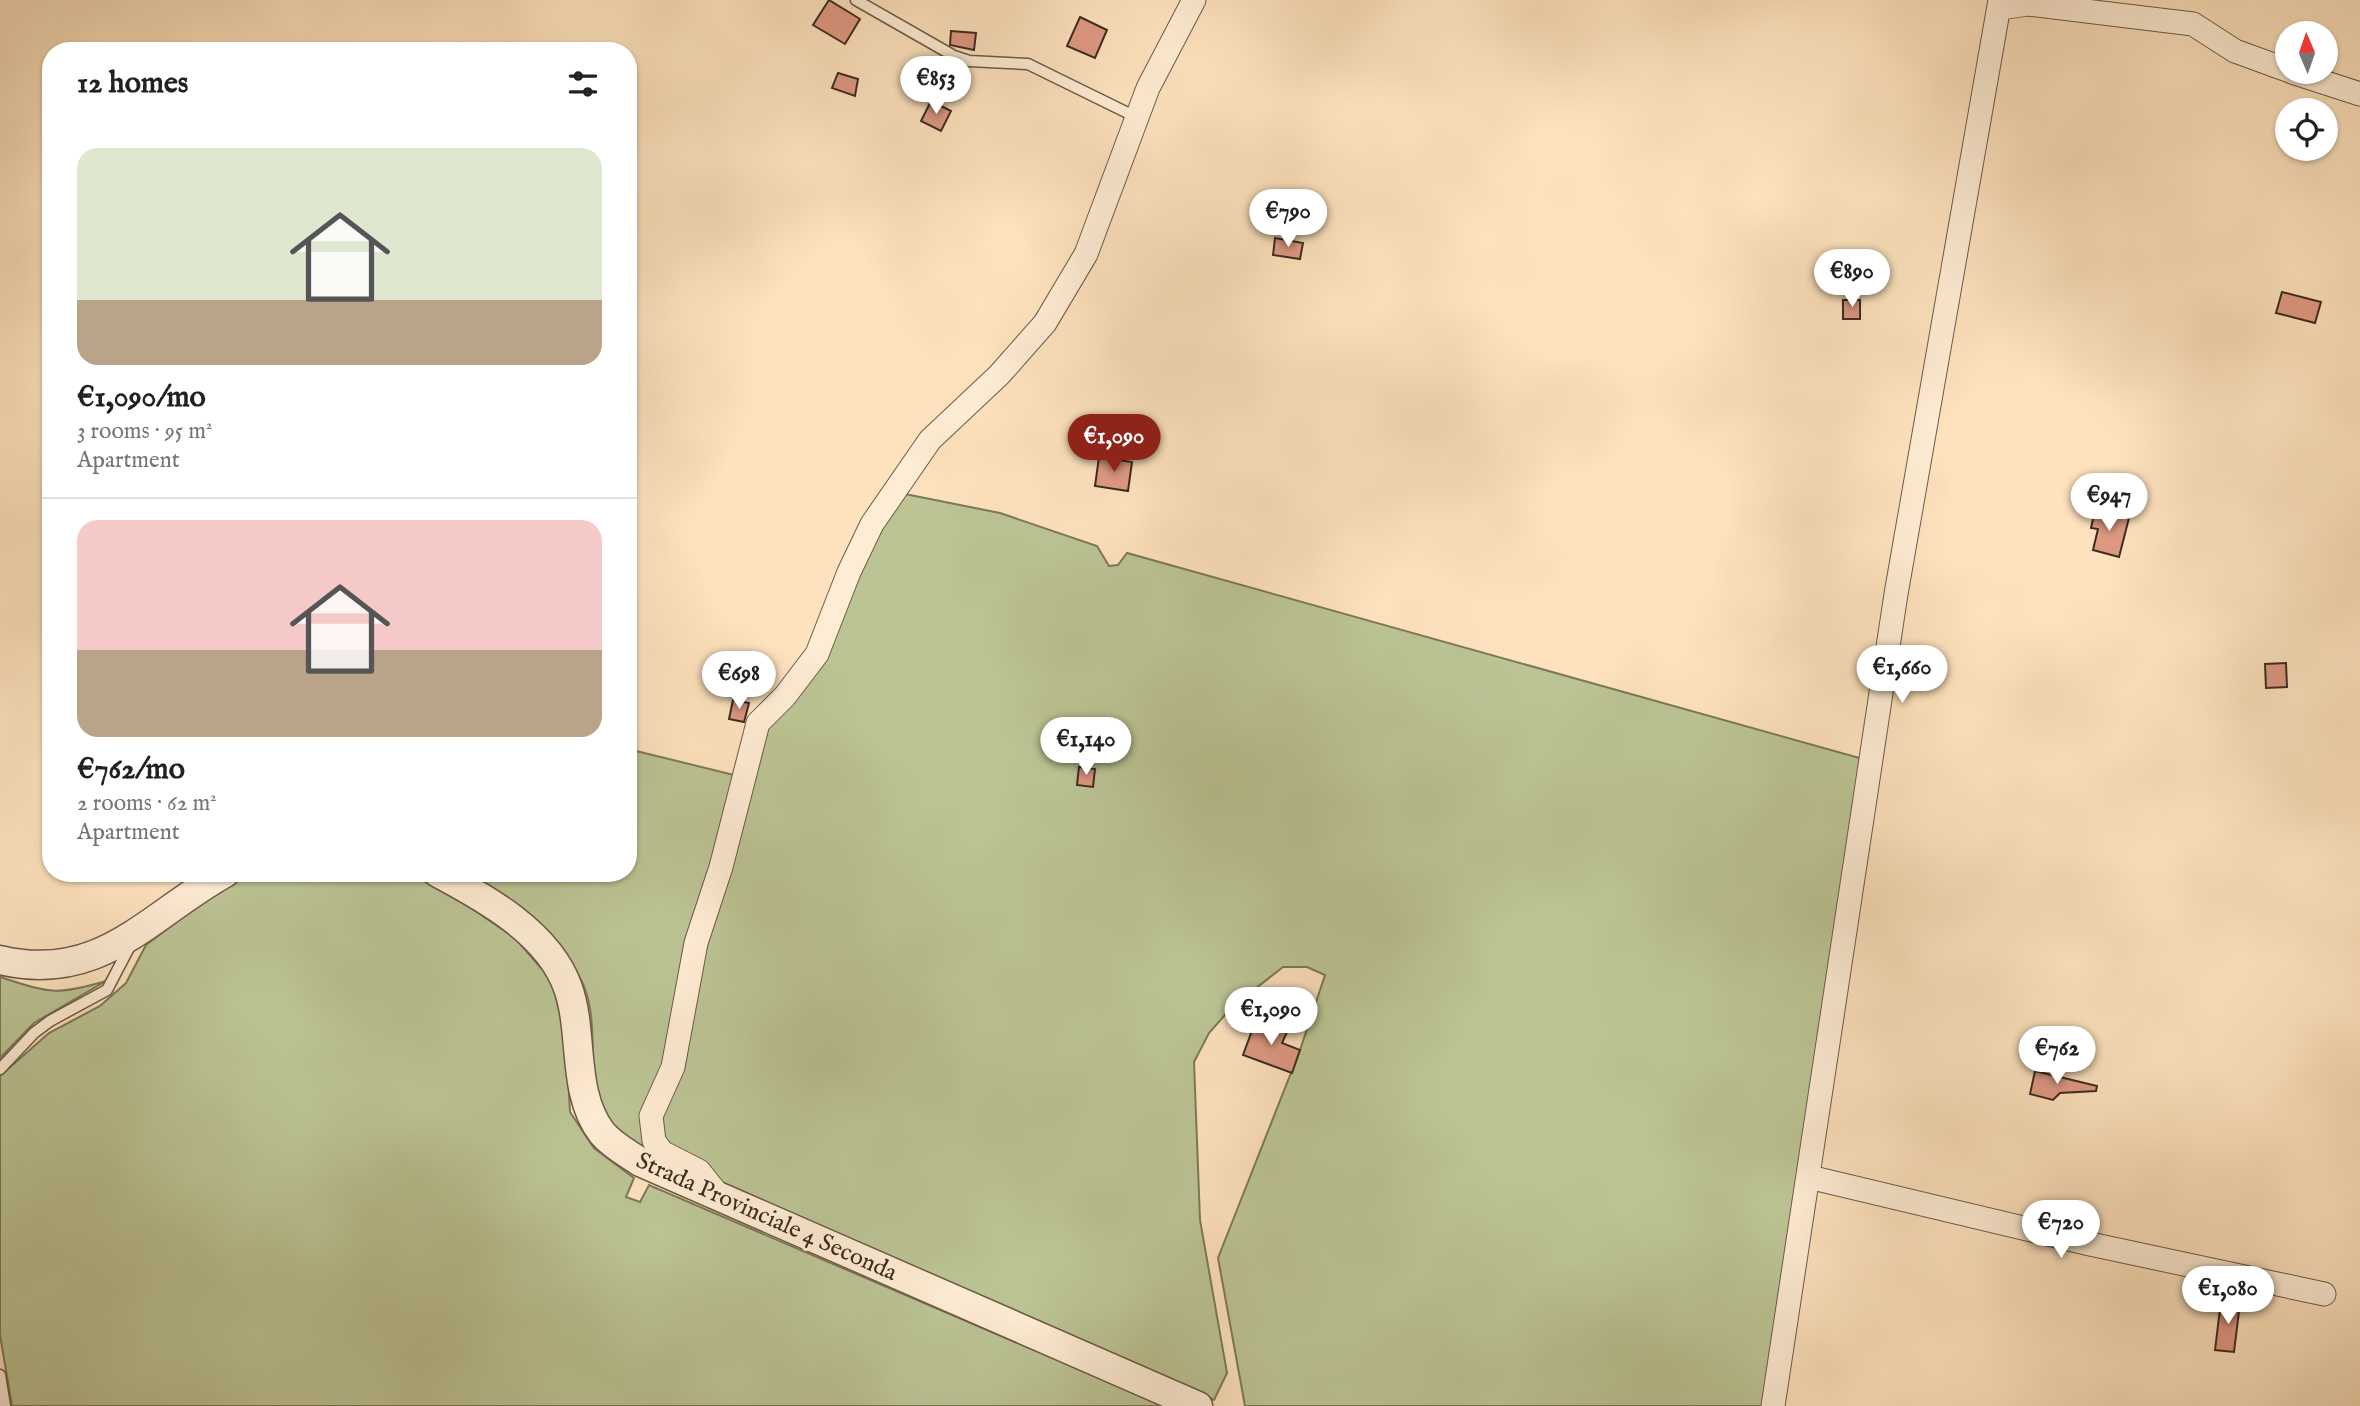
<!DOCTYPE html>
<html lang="en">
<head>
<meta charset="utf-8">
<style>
	body { margin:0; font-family:"IM FELL English",serif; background:#f2f2f2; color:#202124; height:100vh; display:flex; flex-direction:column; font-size:26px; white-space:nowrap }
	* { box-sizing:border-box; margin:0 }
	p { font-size:23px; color:#757577 }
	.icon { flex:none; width:38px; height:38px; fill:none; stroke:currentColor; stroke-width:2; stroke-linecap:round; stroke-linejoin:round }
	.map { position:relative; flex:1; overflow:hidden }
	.sheet { position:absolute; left:42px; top:42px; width:595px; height:840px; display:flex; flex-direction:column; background:#fff; border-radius:28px; box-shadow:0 2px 5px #0004 }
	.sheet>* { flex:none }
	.needle { width:46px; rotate:358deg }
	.controls { position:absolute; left:2275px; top:21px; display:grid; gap:14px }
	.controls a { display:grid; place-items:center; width:63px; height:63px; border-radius:50%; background:#fff; box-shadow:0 2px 5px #0004; font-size:35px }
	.price { position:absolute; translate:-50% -60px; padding:0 16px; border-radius:24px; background:#fff; color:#222; font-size:23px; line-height:46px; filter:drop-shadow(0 2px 4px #0008) }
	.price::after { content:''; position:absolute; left:50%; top:42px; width:21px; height:16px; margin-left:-10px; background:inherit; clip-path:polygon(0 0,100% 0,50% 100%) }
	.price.current { background:#8f2418; color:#fff }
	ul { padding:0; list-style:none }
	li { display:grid; align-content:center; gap:14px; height:371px; padding:0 35px }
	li+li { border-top:2px solid #e0e0e0 }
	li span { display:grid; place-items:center; height:217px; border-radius:21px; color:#555 }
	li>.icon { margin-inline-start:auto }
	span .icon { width:126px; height:126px; fill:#fffc; stroke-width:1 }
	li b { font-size:30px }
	h2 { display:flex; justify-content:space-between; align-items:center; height:84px; padding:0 35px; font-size:30px }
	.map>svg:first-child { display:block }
</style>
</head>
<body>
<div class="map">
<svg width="2360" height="1406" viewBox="0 0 2360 1406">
	<rect width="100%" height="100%" fill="#fde2bd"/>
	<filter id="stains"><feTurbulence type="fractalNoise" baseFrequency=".00286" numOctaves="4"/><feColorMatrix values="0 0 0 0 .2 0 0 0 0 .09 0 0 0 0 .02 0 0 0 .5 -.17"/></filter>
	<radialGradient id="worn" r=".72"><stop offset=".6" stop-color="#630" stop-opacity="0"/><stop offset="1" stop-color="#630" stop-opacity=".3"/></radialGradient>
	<!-- green -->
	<g fill="#bcc494" stroke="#7c785a" stroke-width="2">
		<polygon points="905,494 1000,513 1097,546 1109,566 1118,565 1127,553 1863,759 1763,1406 1245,1406 1218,1258 1300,1050 1325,975 1307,967 1283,967 1232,1007 1209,1033 1194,1062 1200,1220 1227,1373 1214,1400 723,1186 667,1146 659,1126 755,752 871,540"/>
		<path d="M628,749L734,775L653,1156C642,1148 628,1141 618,1131C579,1091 602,1035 585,989C571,949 503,897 468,873H628Z"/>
		<polygon points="255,873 407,873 452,895 515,938 548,976 555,993 566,1041 570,1112 594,1148 634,1178 626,1197 640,1202 649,1185 1164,1406 12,1406 0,1335 0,1076 49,1033 100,1006 126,983 146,945 218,891"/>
		<path d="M0,977C50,993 55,996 106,981L34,1023L0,1058Z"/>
	</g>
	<!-- building -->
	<g fill="#df9983" stroke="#3c2c21" stroke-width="2">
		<polygon points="829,0 860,19 845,44 813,25"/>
		<polygon points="1080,17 1107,30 1095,58 1067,46"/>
		<polygon points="951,31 976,33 974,50 950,45"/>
		<polygon points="838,73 858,79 855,96 832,88"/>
		<polygon points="931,101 951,111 941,131 921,121"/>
		<polygon points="1275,238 1303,243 1300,259 1273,255"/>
		<polygon points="2282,292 2321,302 2315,323 2276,313"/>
		<rect x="1843" y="300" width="17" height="19"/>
		<polygon points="1099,457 1132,462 1128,491 1095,486"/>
		<polygon points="2095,510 2129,518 2119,557 2093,550 2098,529 2091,528"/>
		<polygon points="2286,663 2287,687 2266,688 2265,664"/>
		<polygon points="733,700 749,703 744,722 729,719"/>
		<polygon points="1079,767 1095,769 1093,787 1077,785"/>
		<polygon points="1256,1020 1287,1032 1282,1043 1300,1050 1292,1073 1243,1055"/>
		<polygon points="2035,1071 2097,1086 2096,1091 2060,1093 2053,1100 2030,1094"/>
		<polygon points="2221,1301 2240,1303 2234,1352 2215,1350"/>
	</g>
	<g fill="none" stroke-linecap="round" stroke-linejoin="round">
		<!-- service casing -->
		<g stroke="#6c5a48" stroke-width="13">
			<g id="service">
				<polyline points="856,0 954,56 969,61 1028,64 1136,117"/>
				<polyline points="0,1069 34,1033 50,1021 107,990 132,942"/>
				<polyline points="0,1375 5,1406"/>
			</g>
		</g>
		<!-- minor casing -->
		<g stroke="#6c5a48" stroke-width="25">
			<g id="minor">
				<polyline points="2000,8 2028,4 2193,24 2235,51 2287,70"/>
				<polyline points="2292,72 2360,94"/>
				<polyline points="1809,1177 2090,1244 2324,1294"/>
				<polyline points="719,1196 699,1171 662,1152 654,1141 651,1116 673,1067 696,943 721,867 758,723 785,696 817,654 849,572 872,524 930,440 999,375 1045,323 1086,254 1148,88 1194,0"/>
				<polyline points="1773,1406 1896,594 2000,0"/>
			</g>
		</g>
		<!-- tertiary casing -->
		<g stroke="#6c5a48" stroke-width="31">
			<g id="tertiary">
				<path d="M438,873C485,898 549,933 568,988C584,1033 571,1093 602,1133C612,1145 627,1153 640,1162L1198,1406"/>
				<path d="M0,960C100,984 148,916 225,873"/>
			</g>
		</g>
		<!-- service -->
		<use href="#service" stroke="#feecd4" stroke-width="10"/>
		<!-- minor -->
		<use href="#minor" stroke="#feecd4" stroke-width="23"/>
		<!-- tertiary -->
		<use href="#tertiary" stroke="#feecd4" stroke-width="28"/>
	</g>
	<g text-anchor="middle" stroke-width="6" stroke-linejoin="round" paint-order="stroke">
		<!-- street labels -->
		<g font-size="24" fill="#3c2c21" stroke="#feecd4">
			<text transform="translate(767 1216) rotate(24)" y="8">Strada Provinciale 4 Seconda</text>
		</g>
	</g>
	<rect width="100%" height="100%" filter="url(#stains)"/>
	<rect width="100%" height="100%" fill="url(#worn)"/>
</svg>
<div class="controls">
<a><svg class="needle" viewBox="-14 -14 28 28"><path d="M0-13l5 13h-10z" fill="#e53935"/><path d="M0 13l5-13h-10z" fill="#757577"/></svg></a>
<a><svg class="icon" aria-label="locate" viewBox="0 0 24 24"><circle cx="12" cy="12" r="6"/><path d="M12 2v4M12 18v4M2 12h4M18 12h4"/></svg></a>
</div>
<b class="price" style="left:936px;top:116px">€853</b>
<b class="price" style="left:1288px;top:249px">€790</b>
<b class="price" style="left:1852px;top:309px">€890</b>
<b class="price current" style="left:1114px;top:474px">€1,090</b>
<b class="price" style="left:2109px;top:533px">€947</b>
<b class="price" style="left:1902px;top:705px">€1,660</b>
<b class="price" style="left:739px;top:711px">€698</b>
<b class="price" style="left:1086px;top:777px">€1,140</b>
<b class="price" style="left:1271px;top:1047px">€1,090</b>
<b class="price" style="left:2057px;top:1086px">€762</b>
<b class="price" style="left:2061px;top:1260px">€720</b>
<b class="price" style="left:2228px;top:1326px">€1,080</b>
<section class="sheet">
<h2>12 homes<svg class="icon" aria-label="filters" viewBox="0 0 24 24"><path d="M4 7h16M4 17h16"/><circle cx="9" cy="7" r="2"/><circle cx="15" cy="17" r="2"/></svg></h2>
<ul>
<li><span style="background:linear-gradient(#dfe7d0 70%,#b9a48a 0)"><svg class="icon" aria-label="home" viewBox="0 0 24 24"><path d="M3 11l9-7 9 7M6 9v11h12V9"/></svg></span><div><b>€1,090/mo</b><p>3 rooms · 95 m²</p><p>Apartment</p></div></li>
<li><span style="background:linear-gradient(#f6c9c9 60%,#b9a48a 0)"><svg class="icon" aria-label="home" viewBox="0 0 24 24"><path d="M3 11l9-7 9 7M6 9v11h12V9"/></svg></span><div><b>€762/mo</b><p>2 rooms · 62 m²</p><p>Apartment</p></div></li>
</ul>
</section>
</div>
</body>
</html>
